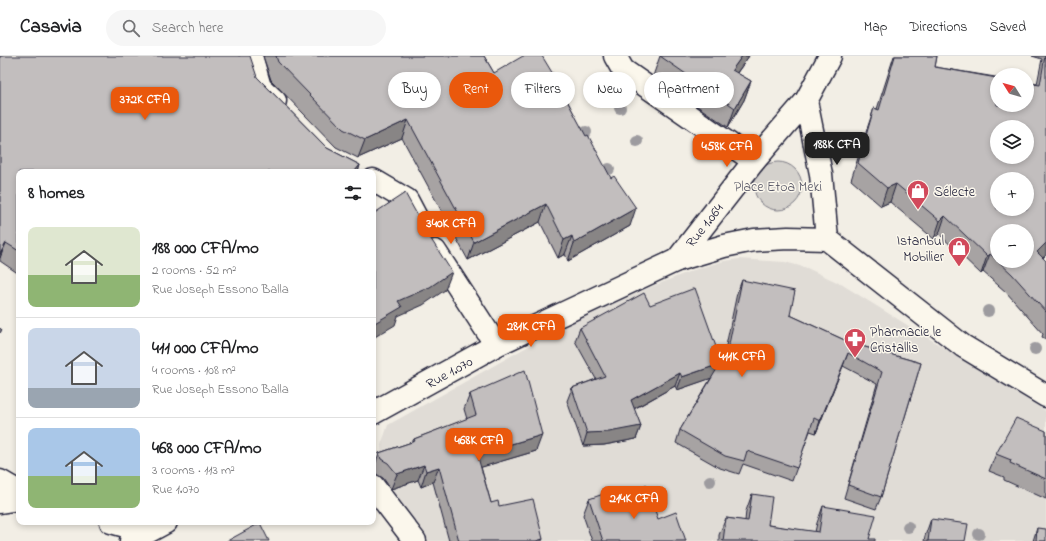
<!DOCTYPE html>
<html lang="en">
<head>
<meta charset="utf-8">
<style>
	body { margin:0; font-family:"Indie Flower",sans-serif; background:#f6f6f6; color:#202124; height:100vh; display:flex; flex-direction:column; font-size:15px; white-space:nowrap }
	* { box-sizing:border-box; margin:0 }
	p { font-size:13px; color:#757577 }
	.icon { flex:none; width:22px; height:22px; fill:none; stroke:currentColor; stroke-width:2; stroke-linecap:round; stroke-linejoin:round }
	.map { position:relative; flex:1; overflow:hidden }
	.sheet { position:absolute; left:16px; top:113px; width:360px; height:356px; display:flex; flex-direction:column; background:#fff; border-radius:8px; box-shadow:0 2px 6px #0003 }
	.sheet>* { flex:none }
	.banner { position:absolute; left:388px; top:16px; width:380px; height:36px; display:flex; gap:8px }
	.needle { width:26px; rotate:307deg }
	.buttons { position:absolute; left:990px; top:12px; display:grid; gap:8px }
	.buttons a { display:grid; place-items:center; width:44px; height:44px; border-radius:50%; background:#fff; box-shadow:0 2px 6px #0003; font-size:20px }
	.price { position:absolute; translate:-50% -34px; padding:0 9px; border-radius:8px; background:#ea580c; color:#fff; font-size:13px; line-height:26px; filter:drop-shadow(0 1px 2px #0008) }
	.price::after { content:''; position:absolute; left:50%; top:24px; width:12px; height:9px; margin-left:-6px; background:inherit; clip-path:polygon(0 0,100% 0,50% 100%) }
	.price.active { background:#222; color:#fff }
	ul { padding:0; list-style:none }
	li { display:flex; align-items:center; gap:12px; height:100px; padding:0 12px }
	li+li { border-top:1px solid #e0e0e0 }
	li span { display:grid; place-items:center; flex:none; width:112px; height:80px; border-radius:8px; color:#555 }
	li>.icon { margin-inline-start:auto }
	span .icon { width:48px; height:48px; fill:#fffc; stroke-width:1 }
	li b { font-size:17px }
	h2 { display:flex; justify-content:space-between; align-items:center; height:48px; padding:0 12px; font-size:17px }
	.pill { padding:0 14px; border-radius:18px; background:#fff; box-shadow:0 2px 6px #0003; font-size:14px; line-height:36px }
	.pill.active { background:#ea580c; color:#fff }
	header { display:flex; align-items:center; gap:24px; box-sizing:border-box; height:56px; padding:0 20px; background:#fff; border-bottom:1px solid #e0e0e0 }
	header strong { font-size:19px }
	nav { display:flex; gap:22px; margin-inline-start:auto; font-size:14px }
	.search { width:280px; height:36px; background:#f6f6f6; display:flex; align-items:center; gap:10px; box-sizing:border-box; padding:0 14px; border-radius:22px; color:#757577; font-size:15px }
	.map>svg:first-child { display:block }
</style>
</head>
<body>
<header>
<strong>Casavia</strong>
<div class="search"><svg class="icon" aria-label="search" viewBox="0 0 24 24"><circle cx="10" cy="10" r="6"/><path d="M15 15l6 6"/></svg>Search here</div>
<nav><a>Map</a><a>Directions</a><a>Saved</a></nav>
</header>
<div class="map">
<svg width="1046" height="485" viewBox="0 0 1046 485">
	<rect width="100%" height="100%" fill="#f2eee5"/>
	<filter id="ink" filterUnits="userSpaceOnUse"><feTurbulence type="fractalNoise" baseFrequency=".025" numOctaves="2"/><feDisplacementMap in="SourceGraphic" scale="8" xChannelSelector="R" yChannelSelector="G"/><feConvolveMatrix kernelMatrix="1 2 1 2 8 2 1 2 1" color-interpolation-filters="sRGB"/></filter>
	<g filter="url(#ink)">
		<!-- built -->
		<polygon fill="#e0dcd6" points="739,203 785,206 807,212 841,228 1046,355 1046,485 424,485 388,431 383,417 381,389 388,369 559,273 651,231 696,213 724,205"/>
		<!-- green -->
		<circle fill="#d4d1cc" stroke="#7b7a84" cx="778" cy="130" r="24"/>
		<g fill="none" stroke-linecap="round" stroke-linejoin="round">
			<!-- minor casing -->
			<g stroke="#22223b" stroke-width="25">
				<g id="minor">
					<polyline points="251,0 260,31 275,45"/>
					<polyline points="615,0 623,14 754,105"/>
					<polyline points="373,124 407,144 417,163"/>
					<polyline points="435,195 496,289"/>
					<polyline points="0,425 19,436"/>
					<polyline points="373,430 415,485"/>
					<polyline points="0,446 19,443"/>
					<polyline points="111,466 146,476"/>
				</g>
			</g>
			<!-- major casing -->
			<g stroke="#22223b" stroke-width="25">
				<g id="major">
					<polyline points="806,45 821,118 827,183"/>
					<polyline points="677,204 754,105 806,45 830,0"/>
					<polyline points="373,357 496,289 677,204 724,190 754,184 788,182 827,183 963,290 1046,340"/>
					<polyline points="131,485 166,466"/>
				</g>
			</g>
			<!-- minor -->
			<use href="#minor" stroke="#fbf7ec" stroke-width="22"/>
			<!-- major -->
			<use href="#major" stroke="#fbf7ec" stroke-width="22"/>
		</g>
		<!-- trees -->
		<g fill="#9d9b9f">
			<circle cx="601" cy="36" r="6"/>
			<circle cx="620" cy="52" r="6"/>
			<circle cx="586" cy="76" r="6"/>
			<circle cx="637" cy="85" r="6"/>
			<circle cx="609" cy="113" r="6"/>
			<circle cx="988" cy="255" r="6"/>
			<circle cx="1035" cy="293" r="6"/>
			<circle cx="710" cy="425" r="6"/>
			<circle cx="908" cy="471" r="6"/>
			<circle cx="979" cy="478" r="6"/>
		</g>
		<!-- wall -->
		<g fill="#a7a3a3" stroke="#22223b" fill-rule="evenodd">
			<polygon points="0,0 257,21 327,92 360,109 358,116 19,116 19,218 0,205"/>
			<polygon points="263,0 484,0 494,17 565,40 630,170 568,205 565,198 558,202 540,166 468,204 402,82 358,102 336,91 271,24"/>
			<polygon points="660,0 749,0 737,17 751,25 744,44 728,71 653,20"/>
			<path d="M894,0H937L935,11L1037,28L1042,3L1032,0H1046L1043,202L1046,205V283L1042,281L1043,278L1006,236L983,216L981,218L939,178L934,183L890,146L881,150L851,124L868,70L874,52L877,53ZM997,175L1027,205H997Z"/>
			<polygon points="742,224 790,259 851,287 921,307 881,441 876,453 844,442 877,328 843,310 816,377 810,375 792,425 743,408 739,418 720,412 676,387 680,374 711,322 677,334 675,330 634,353 641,370 636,383 604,389 583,390 567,345 572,332 596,323 575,285 580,272 650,249 722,309 737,237"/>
			<polygon points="470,338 536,395 481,411 491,447 499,450 543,483 542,485 449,485 433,426 421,431 418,424 391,433 383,422 376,418 374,412 379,397 412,386 414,383 467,363 464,353"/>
			<polygon points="1046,375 1046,443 1004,424 1004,421 989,415 996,398"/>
			<polygon points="752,438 768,469 815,476 817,467 823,450 869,483 875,485 719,485 719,479 726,462 745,465 746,455"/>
			<polygon points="589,443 619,446 658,463 686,485 592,485 583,459"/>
			<polygon points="931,463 965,485 924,485 925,480"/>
			<polygon points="1037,472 1046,485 1033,485"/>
		</g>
		<!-- shaded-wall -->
		<g fill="#888585" stroke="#22223b">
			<polygon points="742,0 749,0 725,33 732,14"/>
			<polygon points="751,25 744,44 728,71 735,52"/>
			<polygon points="408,64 402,82 358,102 365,84"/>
			<polygon points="360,109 358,116 354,116"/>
			<polygon points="896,128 890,146 881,150 887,132"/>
			<polygon points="546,148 540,166 468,204 474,186"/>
			<polygon points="636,152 630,170 568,205 574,187"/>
			<polygon points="945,160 939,178 934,183 940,165"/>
			<polygon points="572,180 565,198 558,202 564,184"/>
			<polygon points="6,187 0,202 0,199"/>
			<polygon points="1046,187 1046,199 1030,214 1037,196"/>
			<polygon points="990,198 983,216 981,218 987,200"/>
			<polygon points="452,216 445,234 423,249 398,260 395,269 373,282 373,268 398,245"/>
			<polygon points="848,297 843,310 816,377 820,365"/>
			<polygon points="720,308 715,321 677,334 682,321"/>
			<polygon points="680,317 675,330 626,357 631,344"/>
			<polygon points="641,370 636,383 604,389 583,390 587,377"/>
			<polygon points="542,379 536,395 472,414 477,398"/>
			<polygon points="424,409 418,424 391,433 397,418"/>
			<polygon points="439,411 433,426 421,431 426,415"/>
		</g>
		<!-- building -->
		<g fill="#c2bebe" stroke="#22223b" fill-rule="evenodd">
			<polygon points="0,0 250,0 257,21 327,92 360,109 354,116 19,116 19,195 6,187 0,198"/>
			<polygon points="276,0 484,0 494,17 523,0 542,0 565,38 564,39 586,80 588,79 611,122 614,120 636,152 574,187 572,180 564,184 546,148 474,186 408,64 365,84 343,73 278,6"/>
			<polygon points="660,0 742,0 732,14 751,25 735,52"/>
			<path d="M895,0H937L935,11L997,22V49H1027V27L1040,29L1045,0H1046V187L1037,196L1046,205V256L1012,218L998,205H1027V175H997V204L990,198L987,200L945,160L940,165L896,128L887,132L858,107L874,52L879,54ZM997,71H1027V101H997ZM997,123H1027V153H997Z"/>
			<polygon points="405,137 429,180 452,216 430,231 398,245 402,251 373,268 373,158"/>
			<polygon points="742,224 795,235 790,259 851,287 921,307 881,441 848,429 882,316 848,297 820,365 814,362 797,412 747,395 744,405 725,400 680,374 720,308 682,321 680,317 631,344 641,370 609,376 587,377 572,332 605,320 580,272 644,237 650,249 695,232 724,313"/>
			<polygon points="0,272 2,274 0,277"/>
			<polygon points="525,314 542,379 477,398 491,447 498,445 499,450 533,443 543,483 536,485 459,485 439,411 426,415 424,409 397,418 388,407 381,403 379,397 415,385 414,383 476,359 470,338"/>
			<polygon points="1016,362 1046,375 1046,423 1010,407 1011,404 996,398"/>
			<polygon points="646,429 658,463 676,456 686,485 603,485 589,443 615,434 619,446 641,439"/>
			<polygon points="752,438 772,441 768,469 819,476 823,450 876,459 869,483 875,483 875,485 723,485 726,462 748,465"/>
			<polygon points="931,463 968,468 965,485 928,485"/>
			<polygon points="260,467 269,485 227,485"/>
			<polygon points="1037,472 1046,473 1046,485 1036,485"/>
		</g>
	</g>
	<!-- icons -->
	<defs>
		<g id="shop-pin" transform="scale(1.15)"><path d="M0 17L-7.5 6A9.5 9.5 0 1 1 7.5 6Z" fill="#d1495b" stroke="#fbf7ec"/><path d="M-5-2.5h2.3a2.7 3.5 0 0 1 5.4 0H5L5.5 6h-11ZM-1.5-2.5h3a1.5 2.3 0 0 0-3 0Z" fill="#fff"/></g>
		<g id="pharmacy-pin" transform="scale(1.15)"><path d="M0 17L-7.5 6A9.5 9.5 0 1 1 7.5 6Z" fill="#d1495b" stroke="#fbf7ec"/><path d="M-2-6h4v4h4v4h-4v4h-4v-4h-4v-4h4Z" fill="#fff"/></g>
	</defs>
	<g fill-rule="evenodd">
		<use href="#shop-pin" x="918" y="135"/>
		<use href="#shop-pin" x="959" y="192"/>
		<use href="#pharmacy-pin" x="855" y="283"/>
	</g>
	<g text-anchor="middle" stroke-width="3" stroke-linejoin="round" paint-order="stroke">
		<!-- park labels -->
		<g font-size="14" fill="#575766" stroke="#fbf7ec">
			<text x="778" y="135">Place Etoa Meki</text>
		</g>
		<!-- poi labels -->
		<g font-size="14" fill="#22223b" stroke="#fbf7ec" text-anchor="start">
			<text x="934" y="140">Sélecte</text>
			<text x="944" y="189" text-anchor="end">Istanbul<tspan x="944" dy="16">Mobilier</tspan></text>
			<text x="870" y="280">Pharmacie le<tspan x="870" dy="16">Cristallis</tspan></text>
		</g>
		<!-- street labels -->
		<g font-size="14" fill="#22223b" stroke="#fbf7ec">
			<text transform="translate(704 169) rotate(-52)" y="5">Rue 1.064</text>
			<text transform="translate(449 316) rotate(-29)" y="5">Rue 1.070</text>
		</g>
	</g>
</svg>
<div class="buttons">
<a><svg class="needle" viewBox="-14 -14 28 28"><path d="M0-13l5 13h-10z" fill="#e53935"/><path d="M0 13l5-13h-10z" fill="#757577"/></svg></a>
<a><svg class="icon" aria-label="layers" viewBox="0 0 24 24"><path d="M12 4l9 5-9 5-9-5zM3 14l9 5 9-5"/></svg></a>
<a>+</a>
<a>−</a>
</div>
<b class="price" style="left:145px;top:65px">372K CFA</b>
<b class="price active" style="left:837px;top:110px">188K CFA</b>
<b class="price" style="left:727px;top:112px">458K CFA</b>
<b class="price" style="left:451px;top:189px">340K CFA</b>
<b class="price" style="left:531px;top:292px">281K CFA</b>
<b class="price" style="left:742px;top:322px">411K CFA</b>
<b class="price" style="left:479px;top:406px">468K CFA</b>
<b class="price" style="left:634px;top:464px">214K CFA</b>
<div class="banner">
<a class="pill">Buy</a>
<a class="pill active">Rent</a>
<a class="pill">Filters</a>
<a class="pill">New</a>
<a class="pill">Apartment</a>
</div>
<section class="sheet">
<h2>8 homes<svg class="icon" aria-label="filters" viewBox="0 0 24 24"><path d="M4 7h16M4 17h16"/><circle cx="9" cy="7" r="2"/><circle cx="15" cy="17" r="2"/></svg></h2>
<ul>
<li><span style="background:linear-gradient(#dfe7d0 60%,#8fb573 0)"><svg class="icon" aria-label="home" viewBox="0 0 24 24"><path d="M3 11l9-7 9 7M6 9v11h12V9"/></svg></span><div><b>188 000 CFA/mo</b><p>2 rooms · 52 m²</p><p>Rue Joseph Essono Balla</p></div></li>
<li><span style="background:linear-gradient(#c9d6e8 75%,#9aa5b1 0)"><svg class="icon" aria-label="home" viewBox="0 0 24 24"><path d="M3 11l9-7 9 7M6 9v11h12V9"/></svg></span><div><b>411 000 CFA/mo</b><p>4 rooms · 108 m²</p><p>Rue Joseph Essono Balla</p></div></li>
<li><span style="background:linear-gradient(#a9c7e8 60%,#8fb573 0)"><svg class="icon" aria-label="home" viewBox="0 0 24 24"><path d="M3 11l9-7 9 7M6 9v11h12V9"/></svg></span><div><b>468 000 CFA/mo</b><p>3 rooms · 113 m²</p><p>Rue 1.070</p></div></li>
</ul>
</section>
</div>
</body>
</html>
